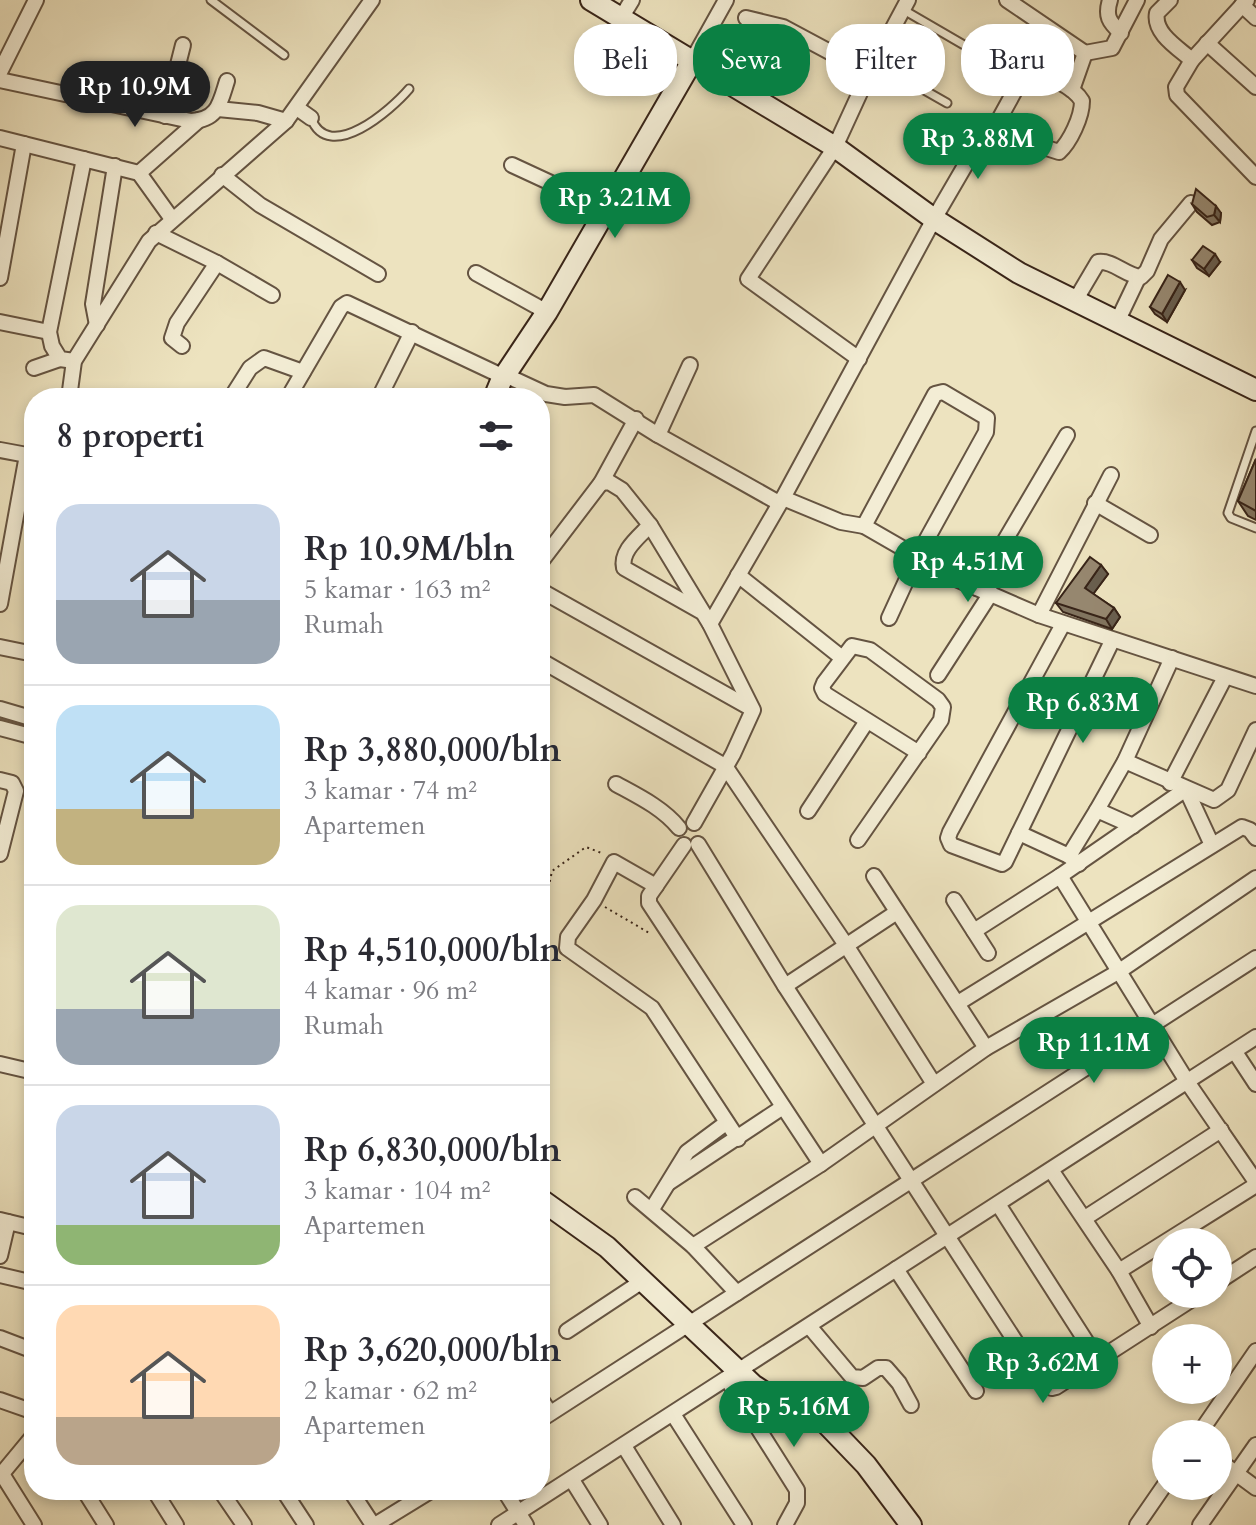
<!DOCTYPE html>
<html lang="id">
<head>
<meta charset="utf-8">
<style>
	body { margin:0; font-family:Cardo,serif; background:#f2f2f3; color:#2b2b33; height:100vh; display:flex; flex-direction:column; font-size:30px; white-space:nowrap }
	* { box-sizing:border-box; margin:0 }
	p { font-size:26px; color:#7c7c81 }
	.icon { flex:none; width:44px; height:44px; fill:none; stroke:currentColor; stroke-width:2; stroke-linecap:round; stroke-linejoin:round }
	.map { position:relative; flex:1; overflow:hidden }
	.drawer { position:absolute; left:24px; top:388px; width:526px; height:1112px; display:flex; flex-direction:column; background:#fff; border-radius:32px; box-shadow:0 4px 12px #0003 }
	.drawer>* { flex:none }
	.top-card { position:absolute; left:574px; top:24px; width:562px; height:72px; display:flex; gap:16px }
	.buttons { position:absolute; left:1152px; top:1228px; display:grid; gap:16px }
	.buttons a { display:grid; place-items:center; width:80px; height:80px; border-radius:50%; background:#fff; box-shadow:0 4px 12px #0003; font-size:40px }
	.price { position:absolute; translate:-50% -68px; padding:0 18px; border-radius:28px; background:#0b8043; color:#fff; font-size:26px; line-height:52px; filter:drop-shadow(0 2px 4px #0008) }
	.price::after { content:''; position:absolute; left:50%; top:48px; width:24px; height:18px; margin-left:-12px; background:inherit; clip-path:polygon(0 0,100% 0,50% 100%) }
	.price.on { background:#222; color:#fff }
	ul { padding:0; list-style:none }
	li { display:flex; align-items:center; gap:24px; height:200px; padding:0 32px }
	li+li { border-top:2px solid #e1e1e2 }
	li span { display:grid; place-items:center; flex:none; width:224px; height:160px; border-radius:24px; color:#555 }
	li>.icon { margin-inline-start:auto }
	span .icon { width:96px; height:96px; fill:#fffc; stroke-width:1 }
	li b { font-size:34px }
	h2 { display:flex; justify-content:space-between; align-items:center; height:96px; padding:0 32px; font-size:34px }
	.chip { padding:0 28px; border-radius:32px; background:#fff; box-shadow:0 4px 12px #0003; font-size:28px; line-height:72px }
	.chip.on { background:#0b8043; color:#fff }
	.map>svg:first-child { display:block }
</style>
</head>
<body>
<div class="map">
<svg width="1256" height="1525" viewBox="0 0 1256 1525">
	<rect width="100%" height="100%" fill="#ede3bf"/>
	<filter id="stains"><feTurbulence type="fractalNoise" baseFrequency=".0025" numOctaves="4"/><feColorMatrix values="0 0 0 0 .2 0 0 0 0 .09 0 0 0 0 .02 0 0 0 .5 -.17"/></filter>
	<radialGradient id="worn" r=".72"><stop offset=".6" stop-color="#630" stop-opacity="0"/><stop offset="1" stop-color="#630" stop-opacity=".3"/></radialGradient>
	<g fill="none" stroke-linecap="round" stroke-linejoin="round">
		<!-- stream -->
		<polyline stroke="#7f705a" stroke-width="4" points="0,720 29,728"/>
		<!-- lane casing -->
		<g stroke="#655442" stroke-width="11">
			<g id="lane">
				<polyline points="211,0 284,55"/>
				<polyline points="902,9 976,52"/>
				<polyline points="875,62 947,103"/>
				<path d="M311,118C329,165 392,109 409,89"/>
				<polyline points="1256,431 1228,513 1231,518 1256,528"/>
			</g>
		</g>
		<!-- street casing -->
		<g stroke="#655442" stroke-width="18">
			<g id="street">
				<polyline points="1007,0 1085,53 1112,48 1137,0"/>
				<path d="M1110,0C1105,16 1109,22 1121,33"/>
				<path d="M1170,0L1157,13C1153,33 1178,48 1192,60L1247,0"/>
				<polyline points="1242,5 1256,18"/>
				<polyline points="621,18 632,0"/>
				<polyline points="746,18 783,27 869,73"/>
				<polyline points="1207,43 1256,87"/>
				<polyline points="1192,60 1176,87 1177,95 1256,177"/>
				<polyline points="692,61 726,0"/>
				<polyline points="0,72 36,0"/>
				<path d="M0,80L191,121C218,120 220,103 227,81"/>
				<polyline points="1072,90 1085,53"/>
				<polyline points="297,108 311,118"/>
				<polyline points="218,109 258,113 286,121"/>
				<polyline points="165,116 183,45"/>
				<polyline points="0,138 139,173 172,219"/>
				<polyline points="512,165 607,209"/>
				<polyline points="139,173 199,120"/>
				<polyline points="222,175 260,205 378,274"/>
				<polyline points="156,233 217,263 272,295"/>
				<polyline points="476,273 547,312"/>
				<polyline points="0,278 24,144"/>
				<path d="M1075,301L1098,262C1113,260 1126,276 1141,277L1147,271L1161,239L1191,203"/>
				<polyline points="0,322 49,332"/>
				<polyline points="1117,322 1138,278"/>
				<polyline points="97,325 93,304 115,166"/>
				<polyline points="182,346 172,338 177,323 217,263"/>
				<polyline points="859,359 748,279 835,147 869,73 908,0"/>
				<polyline points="74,361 60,359 52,346 49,332 84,159"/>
				<polyline points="34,368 60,359"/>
				<polyline points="505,375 546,394 565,397 594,395 658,435 779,503"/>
				<polyline points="380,396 412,332"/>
				<polyline points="69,398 74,361 149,241 286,121 372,0"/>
				<polyline points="231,398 250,368 264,358 303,372"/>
				<polyline points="288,398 341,307 347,303 504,377"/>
				<polyline points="658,435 690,365"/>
				<polyline points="0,450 27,455"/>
				<polyline points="601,483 609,482 622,490 650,525 710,624 753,710 733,754 694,823"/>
				<polyline points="783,498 841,522 864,526 956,579 1039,615 1256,686"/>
				<polyline points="1095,503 1150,535"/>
				<path d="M650,525C639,537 620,551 624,568L700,611"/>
				<polyline points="864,526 935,394 943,392 987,418 986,432 917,557 889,618"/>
				<polyline points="540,563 601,483 636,419"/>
				<polyline points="738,575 841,657"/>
				<polyline points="977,588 1067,435"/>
				<polyline points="540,590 752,709"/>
				<polyline points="0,604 27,455 34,449"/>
				<polyline points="1039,615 1111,475"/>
				<path d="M710,624L783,498L934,219L966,164L996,125L1019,83L1031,74C1047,74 1074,87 1082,101C1082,117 1070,142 1059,152L1034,144L996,125"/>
				<polyline points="1063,624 950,832 948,838 951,845 1002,864 1005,862 1112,641"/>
				<polyline points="0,647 34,654"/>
				<polyline points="540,660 725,766 846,945 934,1084"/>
				<polyline points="938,675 991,593"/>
				<polyline points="0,709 34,719"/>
				<polyline points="0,728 34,737"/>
				<polyline points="1125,761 1214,800 1228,790 1256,730"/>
				<polyline points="0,780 12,783 16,791 0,854"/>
				<polyline points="1170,783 1225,677"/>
				<path d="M616,784C638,796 663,808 679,828"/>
				<polyline points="808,811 867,721"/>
				<polyline points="1133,826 1097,810 1125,761 1172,658"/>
				<polyline points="1019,833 1069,856"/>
				<polyline points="858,840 941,720 943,707 938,700 870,650 852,646 824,683 822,688 825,694 919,753"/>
				<polyline points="698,844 785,986 1043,1384 1052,1388 1056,1387 1200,1294"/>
				<polyline points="684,845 649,896 649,903 821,1164"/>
				<polyline points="1079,864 1069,856 1097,810"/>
				<polyline points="874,876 986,1048"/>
				<polyline points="1060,876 1188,1083 1256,1182"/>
				<polyline points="656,886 614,862 594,900 568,937 567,948 652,1008 738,1139"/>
				<polyline points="954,900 988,953"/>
				<polyline points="974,931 1060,876 1186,789 1212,845"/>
				<polyline points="785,986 897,912"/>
				<polyline points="958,1003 1242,827 1250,830 1256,838"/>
				<polyline points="1235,1052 1256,1084"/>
				<polyline points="0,1064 34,1072"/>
				<polyline points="1051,1170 1119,1271 1151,1327"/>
				<polyline points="670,1182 783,1107"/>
				<polyline points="635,1197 693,1246 737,1293"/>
				<polyline points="998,1204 1098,1360"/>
				<polyline points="652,1209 687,1152 726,1123"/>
				<polyline points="1085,1218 1221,1130"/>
				<polyline points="0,1220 33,1228"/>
				<polyline points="693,1246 821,1164 986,1048 1118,972 1256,878"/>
				<polyline points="0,1256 8,1222"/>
				<polyline points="896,1269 976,1391"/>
				<polyline points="1119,1271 1256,1185"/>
				<polyline points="0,1275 34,1283"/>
				<polyline points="1218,1282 1256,1257"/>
				<polyline points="809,1326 852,1377 863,1378 878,1368 886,1368 899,1383 911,1405"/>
				<polyline points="567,1331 644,1280"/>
				<polyline points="0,1338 34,1351"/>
				<polyline points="727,1379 797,1490 797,1503 785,1525"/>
				<polyline points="540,1398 550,1413"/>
				<polyline points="0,1400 34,1412"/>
				<polyline points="673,1414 744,1525"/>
				<polyline points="540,1420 1256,958"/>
				<polyline points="1199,1434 1256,1351"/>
				<polyline points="624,1446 673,1525"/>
				<polyline points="1218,1460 1256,1488"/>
				<polyline points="2,1474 34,1525"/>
				<polyline points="0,1476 34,1435"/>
				<polyline points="572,1480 600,1525"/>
				<polyline points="84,1490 106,1525"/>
				<polyline points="154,1490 176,1525"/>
				<polyline points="220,1490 244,1525"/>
				<polyline points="283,1490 306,1525"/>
				<polyline points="350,1490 373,1525"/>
				<polyline points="504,1490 526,1525"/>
				<polyline points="375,1525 432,1490"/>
				<polyline points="499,1525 1256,1037"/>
				<polyline points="1137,1525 1166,1483"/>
				<polyline points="1200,1525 1256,1445"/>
			</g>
		</g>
		<!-- secondary casing -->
		<g stroke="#382418" stroke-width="24">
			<g id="secondary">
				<polyline points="591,0 835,147 934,219 1019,273 1256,390"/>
				<polyline points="494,398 501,381 547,312 692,61"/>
				<polyline points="540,1199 607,1247 753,1385 785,1406 819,1416 866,1465 911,1525"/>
			</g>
		</g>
		<!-- path -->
		<g stroke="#382418" stroke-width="2" stroke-dasharray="2 4" stroke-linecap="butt">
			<polyline points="605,907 651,934"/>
			<polyline points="540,910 547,895 552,871 586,847 604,854"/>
		</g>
		<!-- lane -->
		<use href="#lane" stroke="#f3edd5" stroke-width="7"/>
		<!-- street -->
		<use href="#street" stroke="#f3edd5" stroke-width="14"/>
		<!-- secondary -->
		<use href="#secondary" stroke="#f3edd5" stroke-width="20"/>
	</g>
	<!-- wall -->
	<g fill="#81745f" stroke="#382418" stroke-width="2">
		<polygon points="1192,204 1221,213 1220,222 1212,225 1197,212"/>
		<polygon points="1192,260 1220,262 1209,276 1197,268"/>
		<polygon points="1185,290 1167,322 1155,314 1150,307"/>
		<polygon points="1256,459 1256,520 1248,516 1238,501"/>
		<polygon points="1101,565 1108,574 1093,594 1114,608 1120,617 1112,629 1063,612 1056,603"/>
	</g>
	<!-- shaded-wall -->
	<g fill="#695e4e" stroke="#382418" stroke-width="2">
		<polygon points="1216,206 1221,213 1220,222 1214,215"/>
		<polygon points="1215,254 1220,262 1209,276 1204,269"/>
		<polygon points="1180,282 1185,290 1167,322 1162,314"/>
		<polygon points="1101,565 1108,574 1091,597 1085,588"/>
		<polygon points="1114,608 1120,617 1112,629 1106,619"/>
	</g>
	<!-- building -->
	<g fill="#96876f" stroke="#382418" stroke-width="2">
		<polygon points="1196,189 1216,206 1214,215 1207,217 1192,204"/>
		<polygon points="1203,246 1215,254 1204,269 1192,260"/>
		<polygon points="1168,275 1180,282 1162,314 1150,307"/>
		<polygon points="1256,459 1256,511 1238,501"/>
		<polygon points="1090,557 1101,565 1085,588 1114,608 1106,619 1056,603"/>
	</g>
	<rect width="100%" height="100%" filter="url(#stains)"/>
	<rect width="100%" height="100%" fill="url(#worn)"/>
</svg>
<div class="buttons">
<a><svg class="icon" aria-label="locate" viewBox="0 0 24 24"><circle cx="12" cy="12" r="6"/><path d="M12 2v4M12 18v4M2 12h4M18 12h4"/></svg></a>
<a>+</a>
<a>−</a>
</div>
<b class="price on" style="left:135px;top:129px">Rp 10.9M</b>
<b class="price" style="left:978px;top:181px">Rp 3.88M</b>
<b class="price" style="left:615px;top:240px">Rp 3.21M</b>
<b class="price" style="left:968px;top:604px">Rp 4.51M</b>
<b class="price" style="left:1083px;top:745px">Rp 6.83M</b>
<b class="price" style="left:1094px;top:1085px">Rp 11.1M</b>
<b class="price" style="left:1043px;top:1405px">Rp 3.62M</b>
<b class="price" style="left:794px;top:1449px">Rp 5.16M</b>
<div class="top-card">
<a class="chip">Beli</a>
<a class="chip on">Sewa</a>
<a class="chip">Filter</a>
<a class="chip">Baru</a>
</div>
<section class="drawer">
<h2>8 properti<svg class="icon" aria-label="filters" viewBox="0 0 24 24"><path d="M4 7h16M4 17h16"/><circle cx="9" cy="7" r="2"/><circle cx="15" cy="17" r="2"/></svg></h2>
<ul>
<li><span style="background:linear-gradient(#c9d6e8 60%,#9aa5b1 0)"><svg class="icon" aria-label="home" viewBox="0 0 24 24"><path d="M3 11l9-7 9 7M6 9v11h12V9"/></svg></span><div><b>Rp 10.9M/bln</b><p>5 kamar · 163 m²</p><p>Rumah</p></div></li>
<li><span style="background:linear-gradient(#bfe0f5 65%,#c2b280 0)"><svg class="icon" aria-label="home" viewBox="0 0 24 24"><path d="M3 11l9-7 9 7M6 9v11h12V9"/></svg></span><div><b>Rp 3,880,000/bln</b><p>3 kamar · 74 m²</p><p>Apartemen</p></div></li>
<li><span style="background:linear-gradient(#dfe7d0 65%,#9aa5b1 0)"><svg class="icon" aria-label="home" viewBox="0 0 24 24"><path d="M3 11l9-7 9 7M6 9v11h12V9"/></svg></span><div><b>Rp 4,510,000/bln</b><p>4 kamar · 96 m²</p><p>Rumah</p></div></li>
<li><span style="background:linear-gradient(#c9d6e8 75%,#8fb573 0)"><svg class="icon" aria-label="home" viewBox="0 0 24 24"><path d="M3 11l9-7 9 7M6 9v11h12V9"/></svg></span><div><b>Rp 6,830,000/bln</b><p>3 kamar · 104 m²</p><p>Apartemen</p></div></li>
<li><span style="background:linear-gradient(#ffd9b3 70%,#b9a48a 0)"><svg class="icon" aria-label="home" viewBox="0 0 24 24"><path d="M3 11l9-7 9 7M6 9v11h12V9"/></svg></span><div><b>Rp 3,620,000/bln</b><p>2 kamar · 62 m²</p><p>Apartemen</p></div></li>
</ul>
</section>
</div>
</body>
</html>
